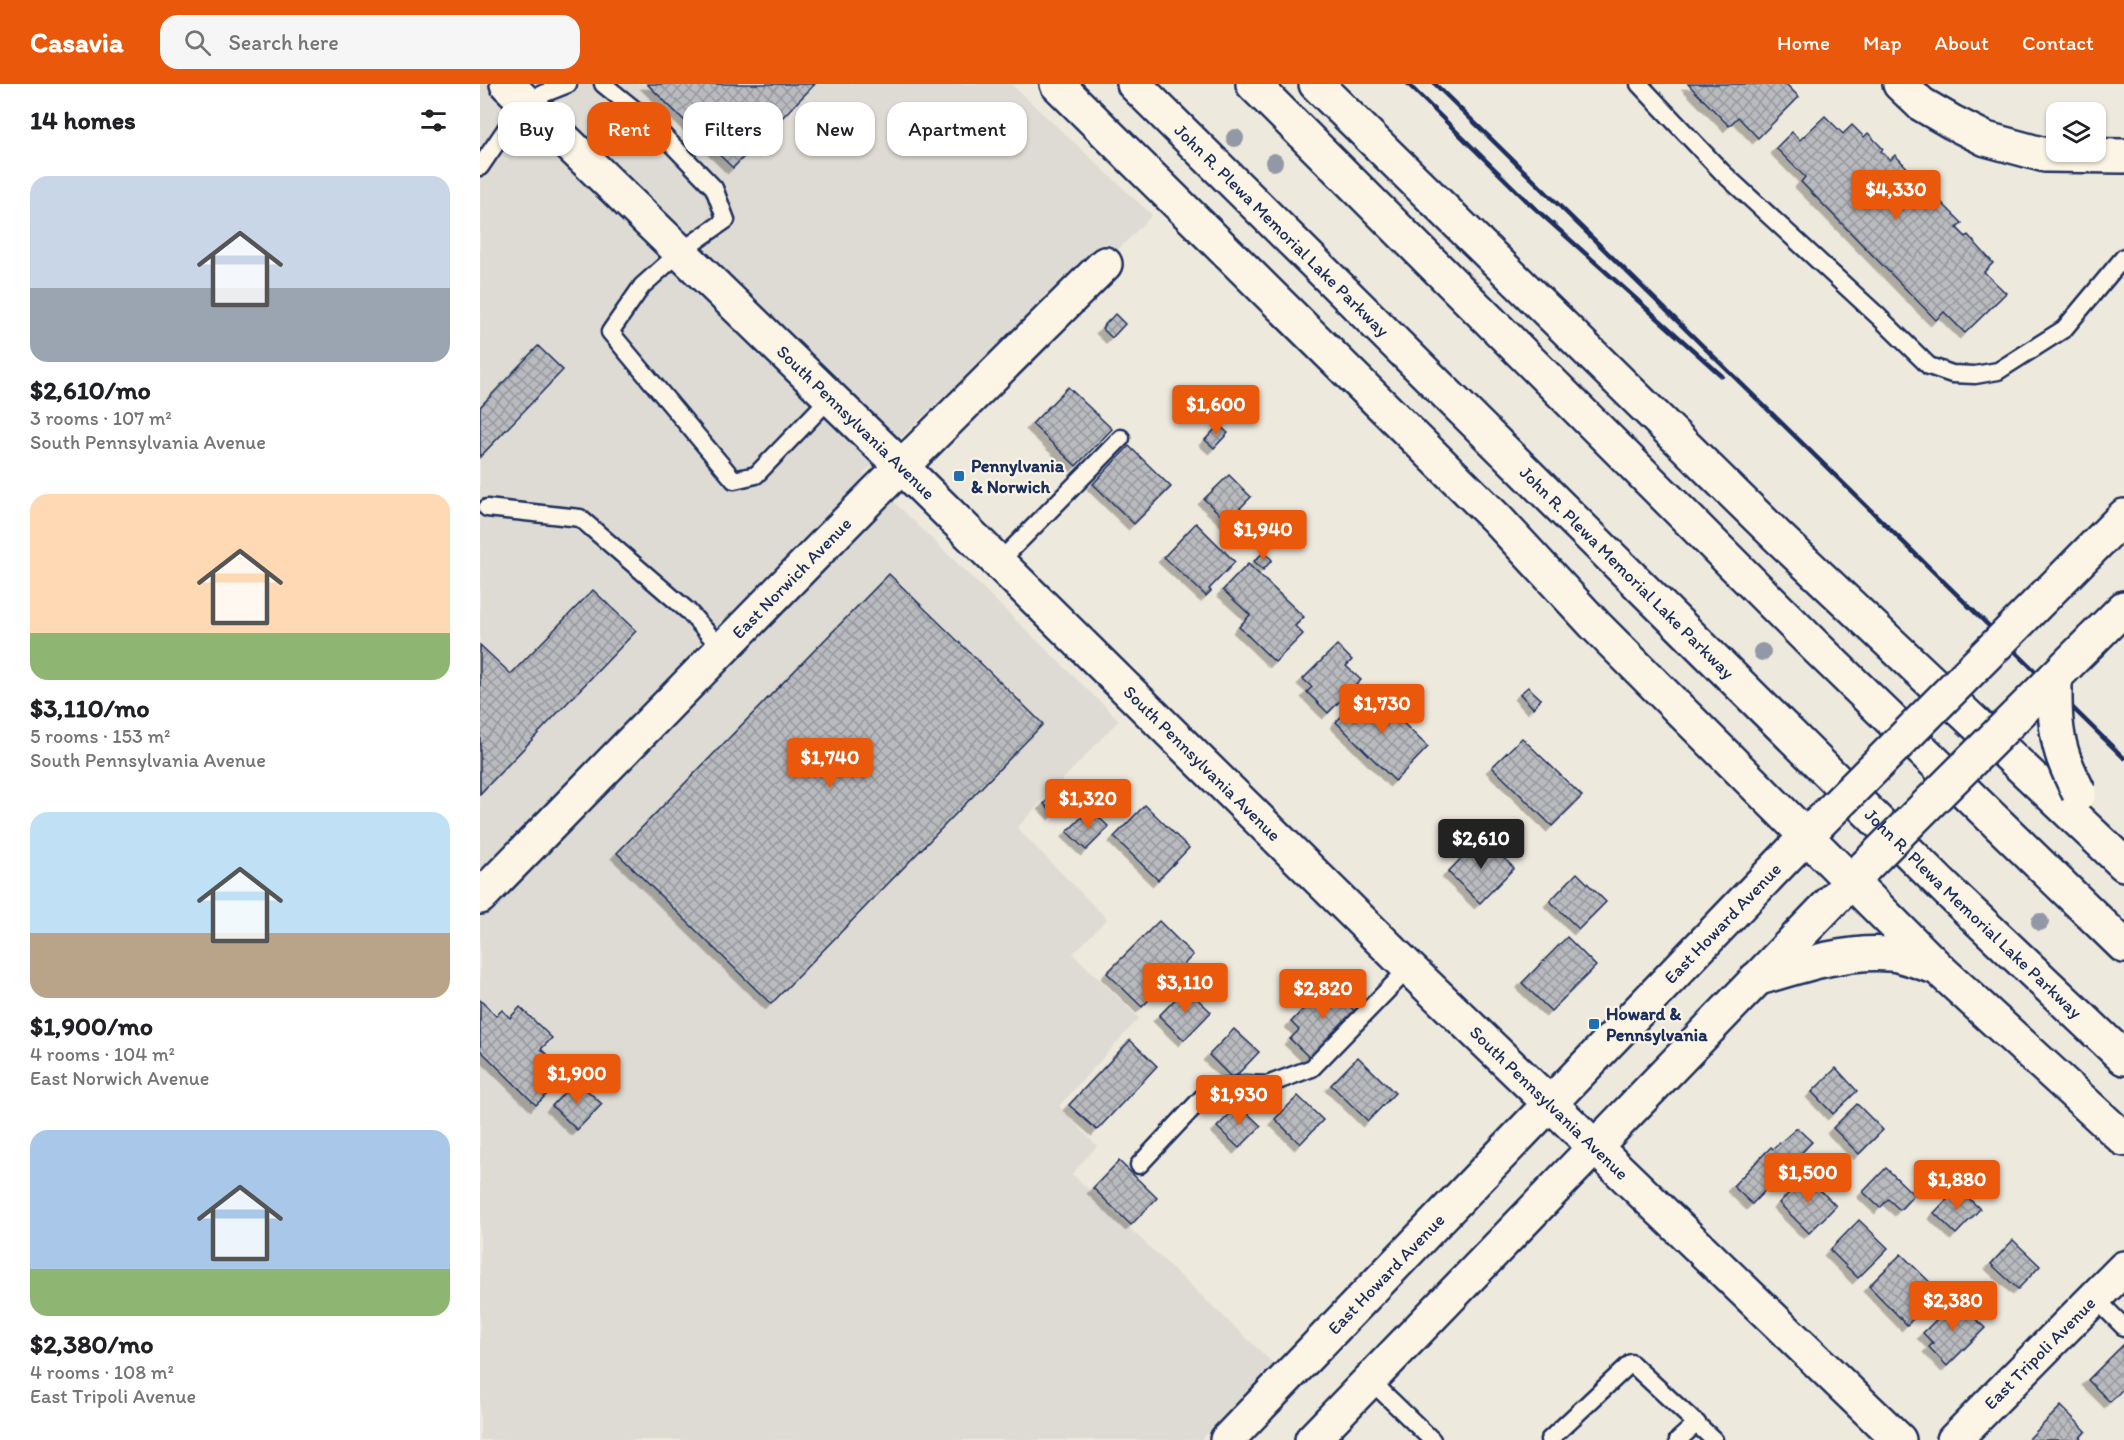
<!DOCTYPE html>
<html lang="en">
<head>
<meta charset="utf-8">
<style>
	body { margin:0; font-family:Itim,sans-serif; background:#f6f6f6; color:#202124; height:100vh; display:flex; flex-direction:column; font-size:22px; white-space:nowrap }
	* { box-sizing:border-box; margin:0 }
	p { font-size:20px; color:#757577 }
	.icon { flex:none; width:33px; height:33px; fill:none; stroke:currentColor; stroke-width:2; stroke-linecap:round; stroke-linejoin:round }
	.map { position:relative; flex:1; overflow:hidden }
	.details { display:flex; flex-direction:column; background:#fff; width:480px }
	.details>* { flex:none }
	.top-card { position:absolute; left:18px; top:18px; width:570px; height:54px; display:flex; gap:12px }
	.fabs { position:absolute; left:1566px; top:18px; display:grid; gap:12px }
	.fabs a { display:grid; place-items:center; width:60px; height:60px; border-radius:12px; background:#fff; box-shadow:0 2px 4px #0004; font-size:30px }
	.price { position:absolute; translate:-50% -51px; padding:0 14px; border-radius:6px; background:#ea580c; color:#fff; font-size:20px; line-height:39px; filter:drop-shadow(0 2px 3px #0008) }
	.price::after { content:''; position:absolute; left:50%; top:36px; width:18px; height:14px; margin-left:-9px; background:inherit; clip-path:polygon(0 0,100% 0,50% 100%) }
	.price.current { background:#222; color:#fff }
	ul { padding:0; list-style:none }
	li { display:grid; align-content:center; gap:12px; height:318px; padding:0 30px }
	li span { display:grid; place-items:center; height:186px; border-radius:18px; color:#555 }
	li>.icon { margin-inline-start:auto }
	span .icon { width:108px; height:108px; fill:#fffc; stroke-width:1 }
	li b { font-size:26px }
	h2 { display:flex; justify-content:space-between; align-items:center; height:72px; padding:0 30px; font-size:26px }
	.tag { padding:0 21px; border-radius:18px; background:#fff; box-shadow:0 2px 4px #0004; font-size:21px; line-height:54px }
	.tag.current { background:#ea580c; color:#fff }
	header { display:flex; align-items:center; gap:36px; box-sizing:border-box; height:84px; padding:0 30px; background:#ea580c; color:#fff }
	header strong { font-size:28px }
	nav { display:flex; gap:33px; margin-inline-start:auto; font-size:21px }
	.search { width:420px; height:54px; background:#f6f6f6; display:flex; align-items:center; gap:15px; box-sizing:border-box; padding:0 21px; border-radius:18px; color:#757577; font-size:22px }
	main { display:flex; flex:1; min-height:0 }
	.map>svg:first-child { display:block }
</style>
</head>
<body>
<header>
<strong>Casavia</strong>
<div class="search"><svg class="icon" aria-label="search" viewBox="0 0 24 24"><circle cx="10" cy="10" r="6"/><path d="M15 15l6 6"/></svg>Search here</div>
<nav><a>Home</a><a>Map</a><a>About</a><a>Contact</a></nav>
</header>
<main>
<section class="details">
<h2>14 homes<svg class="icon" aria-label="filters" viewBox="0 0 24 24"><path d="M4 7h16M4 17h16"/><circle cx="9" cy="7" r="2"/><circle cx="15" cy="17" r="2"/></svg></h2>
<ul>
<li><span style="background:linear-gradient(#c9d6e8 60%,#9aa5b1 0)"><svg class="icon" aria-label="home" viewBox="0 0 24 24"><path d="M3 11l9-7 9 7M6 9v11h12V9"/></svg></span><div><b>$2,610/mo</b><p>3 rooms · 107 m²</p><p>South Pennsylvania Avenue</p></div></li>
<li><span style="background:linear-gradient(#ffd9b3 75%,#8fb573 0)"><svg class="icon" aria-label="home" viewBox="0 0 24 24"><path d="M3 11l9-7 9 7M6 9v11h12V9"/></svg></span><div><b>$3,110/mo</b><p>5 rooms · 153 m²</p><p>South Pennsylvania Avenue</p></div></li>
<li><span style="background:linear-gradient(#bfe0f5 65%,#b9a48a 0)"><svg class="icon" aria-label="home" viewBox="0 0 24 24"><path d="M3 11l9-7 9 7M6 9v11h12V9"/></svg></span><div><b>$1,900/mo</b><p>4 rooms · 104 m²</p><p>East Norwich Avenue</p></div></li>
<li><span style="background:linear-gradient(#a9c7e8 75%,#8fb573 0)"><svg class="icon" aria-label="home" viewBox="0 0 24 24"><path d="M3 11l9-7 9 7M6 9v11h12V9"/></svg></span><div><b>$2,380/mo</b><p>4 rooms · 108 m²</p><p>East Tripoli Avenue</p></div></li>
</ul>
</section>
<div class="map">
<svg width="1644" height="1356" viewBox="0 0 1644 1356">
	<defs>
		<pattern id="building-cross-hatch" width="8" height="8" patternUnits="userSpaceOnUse" patternTransform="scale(1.5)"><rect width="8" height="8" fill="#babbbe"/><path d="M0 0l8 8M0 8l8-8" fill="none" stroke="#96989e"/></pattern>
		<filter id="shadow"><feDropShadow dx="-5.5" dy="5.5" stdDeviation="0" flood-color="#0004"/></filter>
	</defs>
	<rect width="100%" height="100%" fill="#eee9dd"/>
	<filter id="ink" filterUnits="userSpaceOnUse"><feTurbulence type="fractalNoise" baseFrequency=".0167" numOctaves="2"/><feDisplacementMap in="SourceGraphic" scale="12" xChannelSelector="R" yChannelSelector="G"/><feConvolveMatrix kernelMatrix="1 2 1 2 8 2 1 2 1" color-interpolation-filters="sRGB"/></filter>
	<g filter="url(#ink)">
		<!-- built -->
		<polygon fill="#dedbd4" points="0,0 531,0 672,131 629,175 619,163 384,389 639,636 537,744 627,835 593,870 659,934 579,1022 617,1062 592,1090 794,1280 721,1356 0,1356"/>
		<!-- building -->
		<g fill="url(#building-cross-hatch)" stroke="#1b2f5e" stroke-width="1.5" filter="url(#shadow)">
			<polygon points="167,0 335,0 253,84"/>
			<polygon points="1208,0 1306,0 1319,13 1278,54 1258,33 1249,42"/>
			<polygon points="1345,32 1363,50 1372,41 1384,53 1388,49 1403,65 1401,67 1410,76 1415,71 1436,93 1432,97 1457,122 1461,118 1482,139 1477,144 1486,153 1488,151 1513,179 1504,188 1526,209 1485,249 1464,228 1456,236 1321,98 1325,93 1296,64 1312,48 1320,56"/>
			<polygon points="635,230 645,240 632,254 622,244"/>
			<polygon points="58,262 83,286 0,373 0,323"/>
			<polygon points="588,303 632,345 596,382 552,340"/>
			<polygon points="739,341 748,349 734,364 725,356"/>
			<polygon points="649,362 691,403 654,440 613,400"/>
			<polygon points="749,391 771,413 747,437 724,415"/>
			<polygon points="716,439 755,478 729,505 731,507 726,512 684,473"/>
			<polygon points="784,468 792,476 783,486 774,477"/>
			<polygon points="768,480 824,533 815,542 823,550 795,578 759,543 770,531 743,506"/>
			<polygon points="409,490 563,640 291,920 137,769"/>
			<polygon points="113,506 156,547 0,710 0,561 31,590"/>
			<polygon points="857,561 872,576 866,582 881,596 848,629 827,608 832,603 823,595"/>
			<polygon points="1048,603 1061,615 1053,624 1040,610"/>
			<polygon points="888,605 948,663 915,697 856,638"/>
			<polygon points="1042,654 1102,712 1072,742 1012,683"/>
			<polygon points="572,711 583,722 574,730 564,720"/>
			<polygon points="665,721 709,764 678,796 634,753"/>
			<polygon points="610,725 629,743 606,766 587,748"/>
			<polygon points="1002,753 1034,784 1000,819 968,788"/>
			<polygon points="1097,789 1126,818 1099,845 1070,817"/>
			<polygon points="679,837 713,871 662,923 627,889"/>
			<polygon points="1087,853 1116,882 1071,927 1042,899"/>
			<polygon points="854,893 870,908 863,916 878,930 833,977 810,955 819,946 811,938"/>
			<polygon points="706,904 731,928 704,956 679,932"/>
			<polygon points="0,916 16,932 22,926 30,934 40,923 72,954 61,965 87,990 56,1021 0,966"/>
			<polygon points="754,945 779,968 753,995 729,971"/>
			<polygon points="650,956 677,982 617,1046 589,1021"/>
			<polygon points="878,973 915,1009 888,1037 851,1001"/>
			<polygon points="1356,984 1377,1007 1353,1030 1332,1008"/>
			<polygon points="96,996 122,1020 97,1046 72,1022"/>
			<polygon points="818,1012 843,1036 820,1060 795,1035"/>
			<polygon points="1377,1020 1403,1046 1379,1070 1353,1044"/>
			<polygon points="759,1021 781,1042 759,1064 737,1043"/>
			<polygon points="1317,1044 1332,1058 1272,1120 1253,1102 1291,1063 1293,1065"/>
			<polygon points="639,1077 677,1114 651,1141 613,1104"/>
			<polygon points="1406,1084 1434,1111 1420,1126 1408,1115 1400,1124 1383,1108"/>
			<polygon points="1326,1092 1356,1122 1329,1149 1299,1119"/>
			<polygon points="1478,1104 1500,1125 1476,1150 1454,1129"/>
			<polygon points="1379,1136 1408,1164 1378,1194 1350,1166"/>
			<polygon points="1533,1156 1560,1182 1538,1205 1511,1180"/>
			<polygon points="1421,1170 1460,1208 1427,1241 1389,1202"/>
			<polygon points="1476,1216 1505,1244 1467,1282 1449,1263 1453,1259 1443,1249"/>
			<polygon points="1643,1261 1644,1304 1630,1318 1608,1296"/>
			<polygon points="1581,1322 1606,1347 1598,1356 1548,1356"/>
		</g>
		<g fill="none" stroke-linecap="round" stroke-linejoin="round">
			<!-- lane casing -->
			<g stroke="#1b2f5e" stroke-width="21">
				<g id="lane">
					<polyline points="123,0 170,38 234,104 246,136 200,168 162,202 130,248 254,396 276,391 350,314"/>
					<polyline points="1159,0 1242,88 1399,233 1449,282 1472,290 1495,291 1518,287 1584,245 1644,173"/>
					<polyline points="0,83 45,17 88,0"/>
					<polyline points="7,424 100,434 208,527 242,565"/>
					<polyline points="518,479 641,354"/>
					<polyline points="659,1081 722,1014 733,1005 764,1000 787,1001 832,984 929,884"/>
					<polyline points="1615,1214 1644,1243"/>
					<polyline points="890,1296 952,1356"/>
					<polyline points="1069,1356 1151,1279 1234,1356"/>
					<polyline points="1198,1356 1217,1339"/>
				</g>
			</g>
			<!-- street casing -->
			<g stroke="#1b2f5e" stroke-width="38">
				<g id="street">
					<polyline points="1420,0 1441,20 1472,38 1506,55 1565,71 1644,72"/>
					<path id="s1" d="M0,813L393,411L625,180"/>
					<polyline points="1115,1063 1419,1356"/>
					<path id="s2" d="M1474,1356L1644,1184"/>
				</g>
			</g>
			<!-- secondary casing -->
			<g stroke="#1b2f5e" stroke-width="38">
				<g id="secondary">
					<path id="s3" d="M27,0L421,382L929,884L1115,1063"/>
					<polyline points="1566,511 1644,432"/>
					<polyline points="1612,556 1644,524"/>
					<path id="s4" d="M747,1356L1338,740"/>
					<polyline points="832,1356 1386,782"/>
				</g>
			</g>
			<!-- primary casing -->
			<g stroke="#1b2f5e" stroke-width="38">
				<g id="primary">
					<polyline points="577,0 1017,435 1116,542 1459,885 1644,1055"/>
					<path id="s5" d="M654,0L1468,807L1644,974"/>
					<polyline points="773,0 1336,563 1644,862"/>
					<polyline points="836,0 1297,452 1644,780"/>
					<path d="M1276,895C1319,882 1366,866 1410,870C1425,871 1441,879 1456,883"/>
				</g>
			</g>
			<!-- lane -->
			<use href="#lane" stroke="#fcf5e5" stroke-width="16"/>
			<!-- street -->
			<use href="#street" stroke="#fcf5e5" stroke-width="33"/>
			<!-- secondary -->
			<use href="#secondary" stroke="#fcf5e5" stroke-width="33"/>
			<!-- primary -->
			<use href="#primary" stroke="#fcf5e5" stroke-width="33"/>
			<!-- rail -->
			<g stroke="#1b2f5e" stroke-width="4.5">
				<polyline points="928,0 1048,118 1242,292"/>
				<polyline points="955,0 1644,674"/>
			</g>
			<!-- secondary-bridge casing -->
			<g stroke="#1b2f5e" stroke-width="38" stroke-linecap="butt">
				<g id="secondary-bridge">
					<polyline points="1338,740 1566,511"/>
					<polyline points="1386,782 1612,556"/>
				</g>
			</g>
			<!-- primary-bridge casing -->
			<g stroke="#1b2f5e" stroke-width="38" stroke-linecap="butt">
				<path id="primary-bridge" d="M1575,593C1575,618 1574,644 1582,669C1586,683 1593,696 1599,709"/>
			</g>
			<!-- secondary-bridge -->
			<use href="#secondary-bridge" stroke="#fcf5e5" stroke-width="33"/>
			<!-- primary-bridge -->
			<use href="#primary-bridge" stroke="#fcf5e5" stroke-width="33"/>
		</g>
		<!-- trees -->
		<g fill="#9398a6">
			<circle cx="755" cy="54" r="9"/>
			<circle cx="794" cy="78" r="9"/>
			<circle cx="1282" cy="568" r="9"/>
			<circle cx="1560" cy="838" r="9"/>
		</g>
	</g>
	<!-- markers -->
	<g fill="#1f6fb2" stroke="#fcf5e5" stroke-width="2">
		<rect x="473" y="386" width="12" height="12" rx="3"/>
		<rect x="1108" y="934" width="12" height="12" rx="3"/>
	</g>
	<g text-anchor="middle" stroke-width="4.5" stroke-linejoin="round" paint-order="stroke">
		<!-- street labels -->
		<g font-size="18" fill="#1b2f5e" stroke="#fcf5e5">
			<text dy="6" stroke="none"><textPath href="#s5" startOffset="208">John R. Plewa Memorial Lake Parkway</textPath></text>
			<text dy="6" stroke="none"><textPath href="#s3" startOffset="486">South Pennsylvania Avenue</textPath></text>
			<text dy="6" stroke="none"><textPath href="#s5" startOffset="694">John R. Plewa Memorial Lake Parkway</textPath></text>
			<text dy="6" stroke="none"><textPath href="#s1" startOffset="446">East Norwich Avenue</textPath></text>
			<text dy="6" stroke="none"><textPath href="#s3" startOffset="972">South Pennsylvania Avenue</textPath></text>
			<text dy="6" stroke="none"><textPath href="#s5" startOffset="1180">John R. Plewa Memorial Lake Parkway</textPath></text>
			<text dy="6" stroke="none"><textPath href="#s4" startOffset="716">East Howard Avenue</textPath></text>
			<text transform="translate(1069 1019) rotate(44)" y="6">South Pennsylvania Avenue</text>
			<text dy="6" stroke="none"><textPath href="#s4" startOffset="230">East Howard Avenue</textPath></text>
			<text dy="6" stroke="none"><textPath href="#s2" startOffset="122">East Tripoli Avenue</textPath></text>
		</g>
		<!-- poi labels -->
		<g font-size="18" font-weight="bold" fill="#1b2f5e" stroke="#fcf5e5" text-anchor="start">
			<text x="491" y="388">Pennylvania<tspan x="491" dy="21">&amp; Norwich</tspan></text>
			<text x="1126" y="936">Howard &amp;<tspan x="1126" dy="21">Pennsylvania</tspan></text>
		</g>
	</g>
</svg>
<div class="fabs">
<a><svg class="icon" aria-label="layers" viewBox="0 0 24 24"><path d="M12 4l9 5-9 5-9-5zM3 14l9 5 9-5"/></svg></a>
</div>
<b class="price" style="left:1416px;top:137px">$4,330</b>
<b class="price" style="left:736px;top:352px">$1,600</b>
<b class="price" style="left:783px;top:477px">$1,940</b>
<b class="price" style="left:902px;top:651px">$1,730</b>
<b class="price" style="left:350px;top:705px">$1,740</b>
<b class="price" style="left:608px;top:746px">$1,320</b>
<b class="price current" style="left:1001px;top:786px">$2,610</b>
<b class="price" style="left:705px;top:930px">$3,110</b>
<b class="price" style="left:843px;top:936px">$2,820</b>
<b class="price" style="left:97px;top:1021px">$1,900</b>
<b class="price" style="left:759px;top:1042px">$1,930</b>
<b class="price" style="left:1328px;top:1120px">$1,500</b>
<b class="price" style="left:1477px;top:1127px">$1,880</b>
<b class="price" style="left:1473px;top:1248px">$2,380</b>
<div class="top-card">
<a class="tag">Buy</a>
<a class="tag current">Rent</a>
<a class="tag">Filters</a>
<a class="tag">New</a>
<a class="tag">Apartment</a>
</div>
</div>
</main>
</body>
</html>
